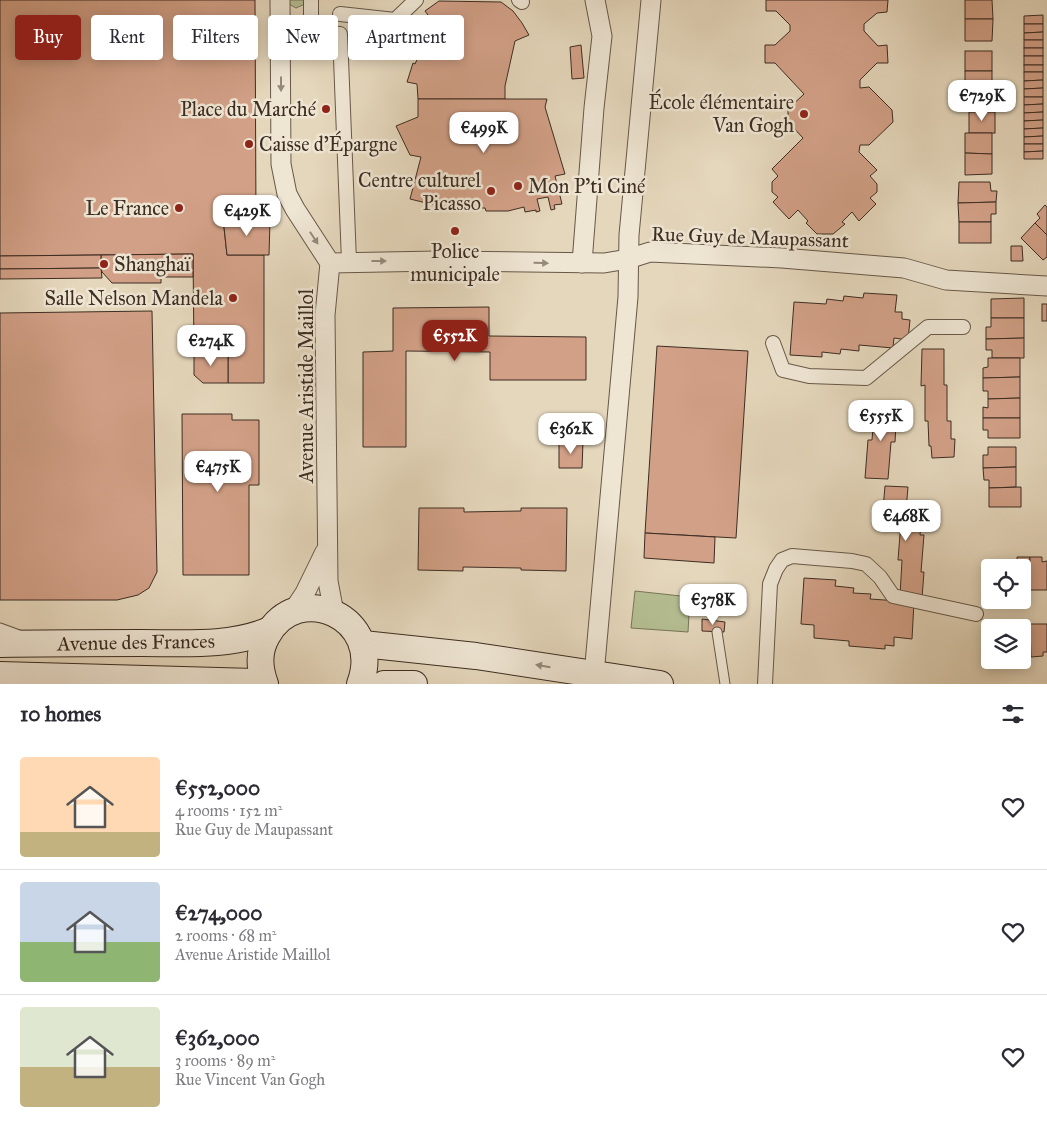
<!DOCTYPE html>
<html lang="en">
<head>
<meta charset="utf-8">
<style>
	body { margin:0; font-family:"IM FELL Great Primer",serif; background:#f2f2f3; color:#2b2b33; height:100vh; display:flex; flex-direction:column; font-size:19px; white-space:nowrap }
	* { box-sizing:border-box; margin:0 }
	p { font-size:16px; color:#7c7c81 }
	.icon { flex:none; width:28px; height:28px; fill:none; stroke:currentColor; stroke-width:2; stroke-linecap:round; stroke-linejoin:round }
	.map { position:relative; height:684px; overflow:hidden }
	.panel { display:flex; flex-direction:column; background:#fff; flex:1 }
	.panel>* { flex:none }
	.guide { position:absolute; left:15px; top:15px; width:500px; height:45px; display:flex; gap:10px }
	.tools { position:absolute; left:981px; top:559px; display:grid; gap:10px }
	.tools a { display:grid; place-items:center; width:50px; height:50px; border-radius:5px; background:#fff; box-shadow:0 2px 12px #0003; font-size:25px }
	.price { position:absolute; translate:-50% -42px; padding:0 11px; border-radius:10px; background:#fff; color:#222; font-size:16px; line-height:32px; filter:drop-shadow(0 1px 2px #0008) }
	.price::after { content:''; position:absolute; left:50%; top:30px; width:15px; height:11px; margin-left:-8px; background:inherit; clip-path:polygon(0 0,100% 0,50% 100%) }
	.price.on { background:#8f2418; color:#fff }
	ul { padding:0; list-style:none }
	li { display:flex; align-items:center; gap:15px; height:125px; padding:0 20px }
	li+li { border-top:1px solid #e1e1e2 }
	li span { display:grid; place-items:center; flex:none; width:140px; height:100px; border-radius:5px; color:#555 }
	li>.icon { margin-inline-start:auto }
	span .icon { width:60px; height:60px; fill:#fffc; stroke-width:1 }
	li b { font-size:21px }
	h2 { display:flex; justify-content:space-between; align-items:center; height:60px; padding:0 20px; font-size:21px }
	.chip { padding:0 18px; border-radius:5px; background:#fff; box-shadow:0 2px 12px #0003; font-size:18px; line-height:45px }
	.chip.on { background:#8f2418; color:#fff }
	.map>svg:first-child { display:block }
</style>
</head>
<body>
<div class="map">
<svg width="1047" height="684" viewBox="0 0 1047 684">
	<rect width="100%" height="100%" fill="#e5d7bc"/>
	<filter id="stains"><feTurbulence type="fractalNoise" baseFrequency=".004" numOctaves="4"/><feColorMatrix values="0 0 0 0 .2 0 0 0 0 .09 0 0 0 0 .02 0 0 0 .5 -.17"/></filter>
	<radialGradient id="worn" r=".72"><stop offset=".6" stop-color="#630" stop-opacity="0"/><stop offset="1" stop-color="#630" stop-opacity=".3"/></radialGradient>
	<!-- green -->
	<g fill="#b4be92" stroke="#78765a">
		<polygon points="287,0 305,0 305,4 296,8 287,3"/>
		<polygon points="635,591 690,597 688,632 631,628"/>
	</g>
	<!-- building -->
	<g fill="#d2a087" stroke="#3d2d22">
		<polygon points="0,0 255,0 256,220 223,218 227,255 264,255 264,383 228,383 228,351 194,351 193,254 0,256"/>
		<polygon points="766,0 888,0 887,12 877,13 864,24 864,31 878,46 887,45 888,63 877,63 860,80 860,88 869,87 892,110 893,122 869,145 860,145 859,152 877,170 870,176 877,184 877,192 870,198 876,204 859,221 852,212 842,222 845,224 833,234 817,234 806,223 808,221 798,210 789,219 773,202 778,197 772,192 772,182 778,176 772,169 803,138 788,122 788,109 804,94 775,63 765,63 765,45 775,45 790,31 790,25 776,11 766,11"/>
		<polygon points="965,0 992,0 993,19 965,19"/>
		<polygon points="439,1 501,2 513,11 522,23 529,35 515,41 505,86 505,99 418,99 417,84 407,82 413,63 415,64 420,53 416,51 420,40 416,36 424,29 419,25 428,15 425,11"/>
		<polygon points="1043,15 1043,24 1024,24 1024,16"/>
		<polygon points="965,19 993,19 992,41 965,41"/>
		<polygon points="1024,24 1043,24 1043,32 1024,33"/>
		<polygon points="1043,32 1043,40 1024,40 1024,33"/>
		<rect x="1024" y="40" width="19" height="8"/>
		<polygon points="581,45 584,78 572,79 570,47"/>
		<rect x="1024" y="48" width="19" height="8"/>
		<rect x="965" y="51" width="27" height="20"/>
		<rect x="1024" y="56" width="19" height="9"/>
		<rect x="1024" y="65" width="19" height="7"/>
		<polygon points="965,71 992,71 992,92 965,93"/>
		<polygon points="1024,72 1043,72 1043,80 1024,81"/>
		<polygon points="1043,80 1043,88 1024,89 1024,81"/>
		<polygon points="1043,88 1043,97 1024,97 1024,89"/>
		<polygon points="1003,92 1002,110 995,110 995,112 969,112 969,93"/>
		<polygon points="1024,97 1043,97 1043,104 1024,105"/>
		<polygon points="418,99 547,99 545,107 565,174 555,176 562,204 554,205 555,209 551,210 548,197 537,199 540,211 536,212 536,210 525,212 524,207 508,211 486,211 485,208 447,208 410,199 421,157 410,155 396,126 418,117"/>
		<polygon points="1043,104 1043,112 1024,113 1024,105"/>
		<rect x="969" y="112" width="26" height="21"/>
		<polygon points="1043,112 1043,120 1024,121 1024,113"/>
		<polygon points="1043,120 1043,128 1024,129 1024,121"/>
		<polygon points="1043,128 1043,136 1024,137 1024,129"/>
		<polygon points="965,133 992,133 992,154 965,153"/>
		<polygon points="1043,136 1043,144 1024,144 1024,137"/>
		<polygon points="1024,144 1043,144 1043,151 1024,152"/>
		<polygon points="1043,151 1043,159 1024,159 1024,152"/>
		<polygon points="965,153 992,154 992,174 965,175"/>
		<polygon points="959,182 990,182 991,191 997,191 996,202 958,203"/>
		<polygon points="996,202 996,214 991,214 991,222 959,222 958,203"/>
		<polygon points="1045,205 1047,207 1047,235 1035,223 1040,218 1037,214"/>
		<polygon points="223,218 270,221 269,255 227,255"/>
		<rect x="959" y="222" width="32" height="21"/>
		<polygon points="1035,223 1047,235 1047,257 1043,260 1021,238"/>
		<polygon points="1011,246 1022,246 1023,261 1011,261"/>
		<polygon points="193,254 193,277 161,277 161,283 112,283 102,272 101,268 101,255"/>
		<polygon points="101,255 101,268 0,269 0,256"/>
		<polygon points="101,268 102,278 0,279 0,269"/>
		<polygon points="864,293 897,295 895,312 902,312 902,319 910,320 908,340 894,338 893,348 859,345 859,351 841,349 840,354 822,352 822,357 790,355 794,302 826,304 827,299 843,301 844,296 863,298"/>
		<polygon points="1024,298 1024,318 991,318 991,299"/>
		<rect x="1042" y="304" width="5" height="17"/>
		<polygon points="489,307 489,336 586,337 586,380 490,380 490,352 406,351 406,447 363,447 363,352 393,351 393,308"/>
		<polygon points="152,311 157,572 149,588 138,595 117,600 0,600 0,313"/>
		<polygon points="991,318 1024,318 1024,338 986,339 986,327 991,327"/>
		<polygon points="1024,338 1024,358 992,358 992,350 986,350 986,339"/>
		<polygon points="657,346 748,351 736,538 645,533"/>
		<polygon points="922,349 944,349 944,385 947,385 947,421 951,421 951,439 955,439 954,457 932,458 931,446 929,446 928,421 925,421 925,385 921,386"/>
		<polygon points="194,351 228,351 228,383 203,383 194,375"/>
		<polygon points="988,358 1020,358 1020,377 983,378 983,368 988,367"/>
		<polygon points="1020,377 1020,398 988,399 988,391 983,391 983,378"/>
		<polygon points="1020,398 1020,418 983,418 983,407 988,408 988,399"/>
		<polygon points="875,404 897,406 895,442 891,442 888,479 865,478 868,440 872,440"/>
		<polygon points="182,414 232,414 232,420 259,420 259,485 249,485 249,575 183,575"/>
		<polygon points="983,418 1020,418 1020,438 988,438 988,430 983,430"/>
		<polygon points="559,442 583,442 582,468 559,468"/>
		<polygon points="988,447 1016,447 1016,467 983,468 983,455 988,455"/>
		<polygon points="1016,467 1016,487 989,488 989,480 984,480 983,468"/>
		<polygon points="885,486 908,487 905,522 921,524 920,535 924,535 921,572 924,572 922,598 900,596 902,560 898,560 901,522 882,521"/>
		<polygon points="1021,487 1021,507 989,507 989,488"/>
		<polygon points="419,508 464,508 464,512 521,511 521,508 567,508 566,571 521,570 521,568 463,567 463,571 418,570"/>
		<polygon points="645,533 715,537 714,563 644,558"/>
		<polygon points="1017,557 1030,557 1030,590 1022,590 1022,568 1010,568 1010,562 1017,562"/>
		<polygon points="1030,557 1042,557 1042,562 1047,561 1047,590 1030,590"/>
		<polygon points="1010,562 1010,568 990,568 990,563"/>
		<polygon points="804,578 836,580 835,586 854,588 853,593 871,594 870,599 914,602 912,639 894,637 894,646 885,645 885,649 849,646 849,641 814,638 814,625 801,624"/>
		<polygon points="702,619 725,622 724,632 702,631"/>
		<rect x="990" y="620" width="20" height="8"/>
		<polygon points="1010,624 1030,624 1031,657 1022,657 1022,628 1010,628"/>
		<polygon points="1030,624 1047,624 1047,652 1043,652 1043,656 1031,657"/>
	</g>
	<g fill="none" stroke-linecap="round" stroke-linejoin="round">
		<!-- service casing -->
		<g stroke="#675848" stroke-width="11">
			<g id="service">
				<polyline points="0,628 19,635"/>
				<polyline points="717,632 725,684"/>
			</g>
		</g>
		<!-- pedestrian casing -->
		<g stroke="#675848" stroke-width="16">
			<g id="pedestrian">
				<polyline points="311,0 311,32 340,34 349,261"/>
				<polyline points="519,0 522,2"/>
				<polyline points="340,14 395,20 416,0"/>
				<polyline points="773,343 783,370 809,376 866,378 928,327 963,327"/>
				<polyline points="765,684 770,584 776,569 782,560 792,556 852,561 866,564 880,577 893,596 976,614"/>
			</g>
		</g>
		<!-- minor casing -->
		<g stroke="#675848" stroke-width="21">
			<g id="minor">
				<polyline points="280,0 281,164 287,194 295,209 330,263 325,315 328,581 334,613"/>
				<polyline points="330,263 438,261 604,263 628,259 650,252 782,258 904,268 946,280 1047,286"/>
				<polyline points="582,263 594,108 602,36 595,0"/>
				<polyline points="293,611 305,593 325,552"/>
				<polyline points="594,675 628,297 629,235 651,0"/>
			</g>
		</g>
		<!-- secondary casing -->
		<g stroke="#3d2d22" stroke-width="28">
			<g id="secondary">
				<path d="M0,644C47,643 94,643 141,643C184,643 230,647 270,630"/>
				<polyline points="363,644 476,656 660,684"/>
				<polyline points="0,675 255,682 262,684"/>
				<path d="M265,684C259,667 258,652 267,636C297,579 385,617 360,684"/>
				<polyline points="384,684 414,684"/>
			</g>
		</g>
		<!-- service -->
		<use href="#service" stroke="#eee5d3" stroke-width="9"/>
		<!-- pedestrian -->
		<use href="#pedestrian" stroke="#eee5d3" stroke-width="14"/>
		<!-- minor -->
		<use href="#minor" stroke="#eee5d3" stroke-width="19"/>
		<!-- secondary -->
		<use href="#secondary" stroke="#eee5d3" stroke-width="26"/>
	</g>
	<!-- one-way arrows -->
	<defs><path id="oneway-solid" d="M-6-.8H1V-3.2L6.5 0L1 3.2V.8H-6Z" transform="scale(1.25)"/></defs>
	<g fill="#96897a">
		<use href="#oneway-solid" transform="translate(281 84) rotate(90)"/>
		<use href="#oneway-solid" transform="translate(314 238) rotate(57)"/>
		<use href="#oneway-solid" transform="translate(379 261)"/>
		<use href="#oneway-solid" transform="translate(541 263) rotate(1)"/>
		<use href="#oneway-solid" transform="translate(543 666) rotate(-170)"/>
	</g>
	<!-- markers -->
	<g fill="#8f2418" stroke="#eee5d3" stroke-width="2">
		<circle cx="326" cy="109" r="5"/>
		<circle cx="804" cy="114" r="5"/>
		<circle cx="249" cy="144" r="5"/>
		<circle cx="518" cy="186" r="5"/>
		<circle cx="491" cy="191" r="5"/>
		<circle cx="179" cy="208" r="5"/>
		<circle cx="455" cy="231" r="5"/>
		<circle cx="104" cy="264" r="5"/>
		<circle cx="233" cy="298" r="5"/>
	</g>
	<g text-anchor="middle" stroke-width="5" stroke-linejoin="round" paint-order="stroke">
		<!-- poi labels -->
		<g font-size="20" fill="#3d2d22" stroke="#eee5d3" text-anchor="end">
			<text x="794" y="109">École élémentaire<tspan x="794" dy="23">Van Gogh</tspan></text>
			<text x="316" y="116">Place du Marché</text>
			<text x="259" y="151" text-anchor="start">Caisse d'Épargne</text>
			<text x="481" y="187">Centre culturel<tspan x="481" dy="23">Picasso</tspan></text>
			<text x="528" y="193" text-anchor="start">Mon P'ti Ciné</text>
			<text x="169" y="215">Le France</text>
			<text x="455" y="258" text-anchor="middle">Police<tspan x="455" dy="23">municipale</tspan></text>
			<text x="114" y="271" text-anchor="start">Shanghaï</text>
			<text x="223" y="305">Salle Nelson Mandela</text>
		</g>
		<!-- street labels -->
		<g font-size="20" fill="#3d2d22" stroke="#eee5d3">
			<text transform="translate(750 237) rotate(2)" y="7">Rue Guy de Maupassant</text>
			<text transform="translate(306 386) rotate(-90)" y="7">Avenue Aristide Maillol</text>
			<text transform="translate(136 642) rotate(-1)" y="7">Avenue des Frances</text>
		</g>
	</g>
	<rect width="100%" height="100%" filter="url(#stains)"/>
	<rect width="100%" height="100%" fill="url(#worn)"/>
</svg>
<div class="tools">
<a><svg class="icon" aria-label="locate" viewBox="0 0 24 24"><circle cx="12" cy="12" r="6"/><path d="M12 2v4M12 18v4M2 12h4M18 12h4"/></svg></a>
<a><svg class="icon" aria-label="layers" viewBox="0 0 24 24"><path d="M12 4l9 5-9 5-9-5zM3 14l9 5 9-5"/></svg></a>
</div>
<b class="price" style="left:982px;top:122px">€729K</b>
<b class="price" style="left:484px;top:154px">€499K</b>
<b class="price" style="left:247px;top:237px">€429K</b>
<b class="price on" style="left:455px;top:362px">€552K</b>
<b class="price" style="left:211px;top:367px">€274K</b>
<b class="price" style="left:881px;top:442px">€555K</b>
<b class="price" style="left:571px;top:455px">€362K</b>
<b class="price" style="left:218px;top:493px">€475K</b>
<b class="price" style="left:906px;top:542px">€468K</b>
<b class="price" style="left:713px;top:626px">€378K</b>
<div class="guide">
<a class="chip on">Buy</a>
<a class="chip">Rent</a>
<a class="chip">Filters</a>
<a class="chip">New</a>
<a class="chip">Apartment</a>
</div>
</div>
<section class="panel">
<h2>10 homes<svg class="icon" aria-label="filters" viewBox="0 0 24 24"><path d="M4 7h16M4 17h16"/><circle cx="9" cy="7" r="2"/><circle cx="15" cy="17" r="2"/></svg></h2>
<ul>
<li><span style="background:linear-gradient(#ffd9b3 75%,#c2b280 0)"><svg class="icon" aria-label="home" viewBox="0 0 24 24"><path d="M3 11l9-7 9 7M6 9v11h12V9"/></svg></span><div><b>€552,000</b><p>4 rooms · 152 m²</p><p>Rue Guy de Maupassant</p></div><svg class="icon" aria-label="heart" viewBox="0 0 24 24"><path d="M12 20l-8-8c-3-5 5-10 8-4 3-6 11-1 8 4z"/></svg></li>
<li><span style="background:linear-gradient(#c9d6e8 60%,#8fb573 0)"><svg class="icon" aria-label="home" viewBox="0 0 24 24"><path d="M3 11l9-7 9 7M6 9v11h12V9"/></svg></span><div><b>€274,000</b><p>2 rooms · 68 m²</p><p>Avenue Aristide Maillol</p></div><svg class="icon" aria-label="heart" viewBox="0 0 24 24"><path d="M12 20l-8-8c-3-5 5-10 8-4 3-6 11-1 8 4z"/></svg></li>
<li><span style="background:linear-gradient(#dfe7d0 60%,#c2b280 0)"><svg class="icon" aria-label="home" viewBox="0 0 24 24"><path d="M3 11l9-7 9 7M6 9v11h12V9"/></svg></span><div><b>€362,000</b><p>3 rooms · 89 m²</p><p>Rue Vincent Van Gogh</p></div><svg class="icon" aria-label="heart" viewBox="0 0 24 24"><path d="M12 20l-8-8c-3-5 5-10 8-4 3-6 11-1 8 4z"/></svg></li>
</ul>
</section>
</body>
</html>
